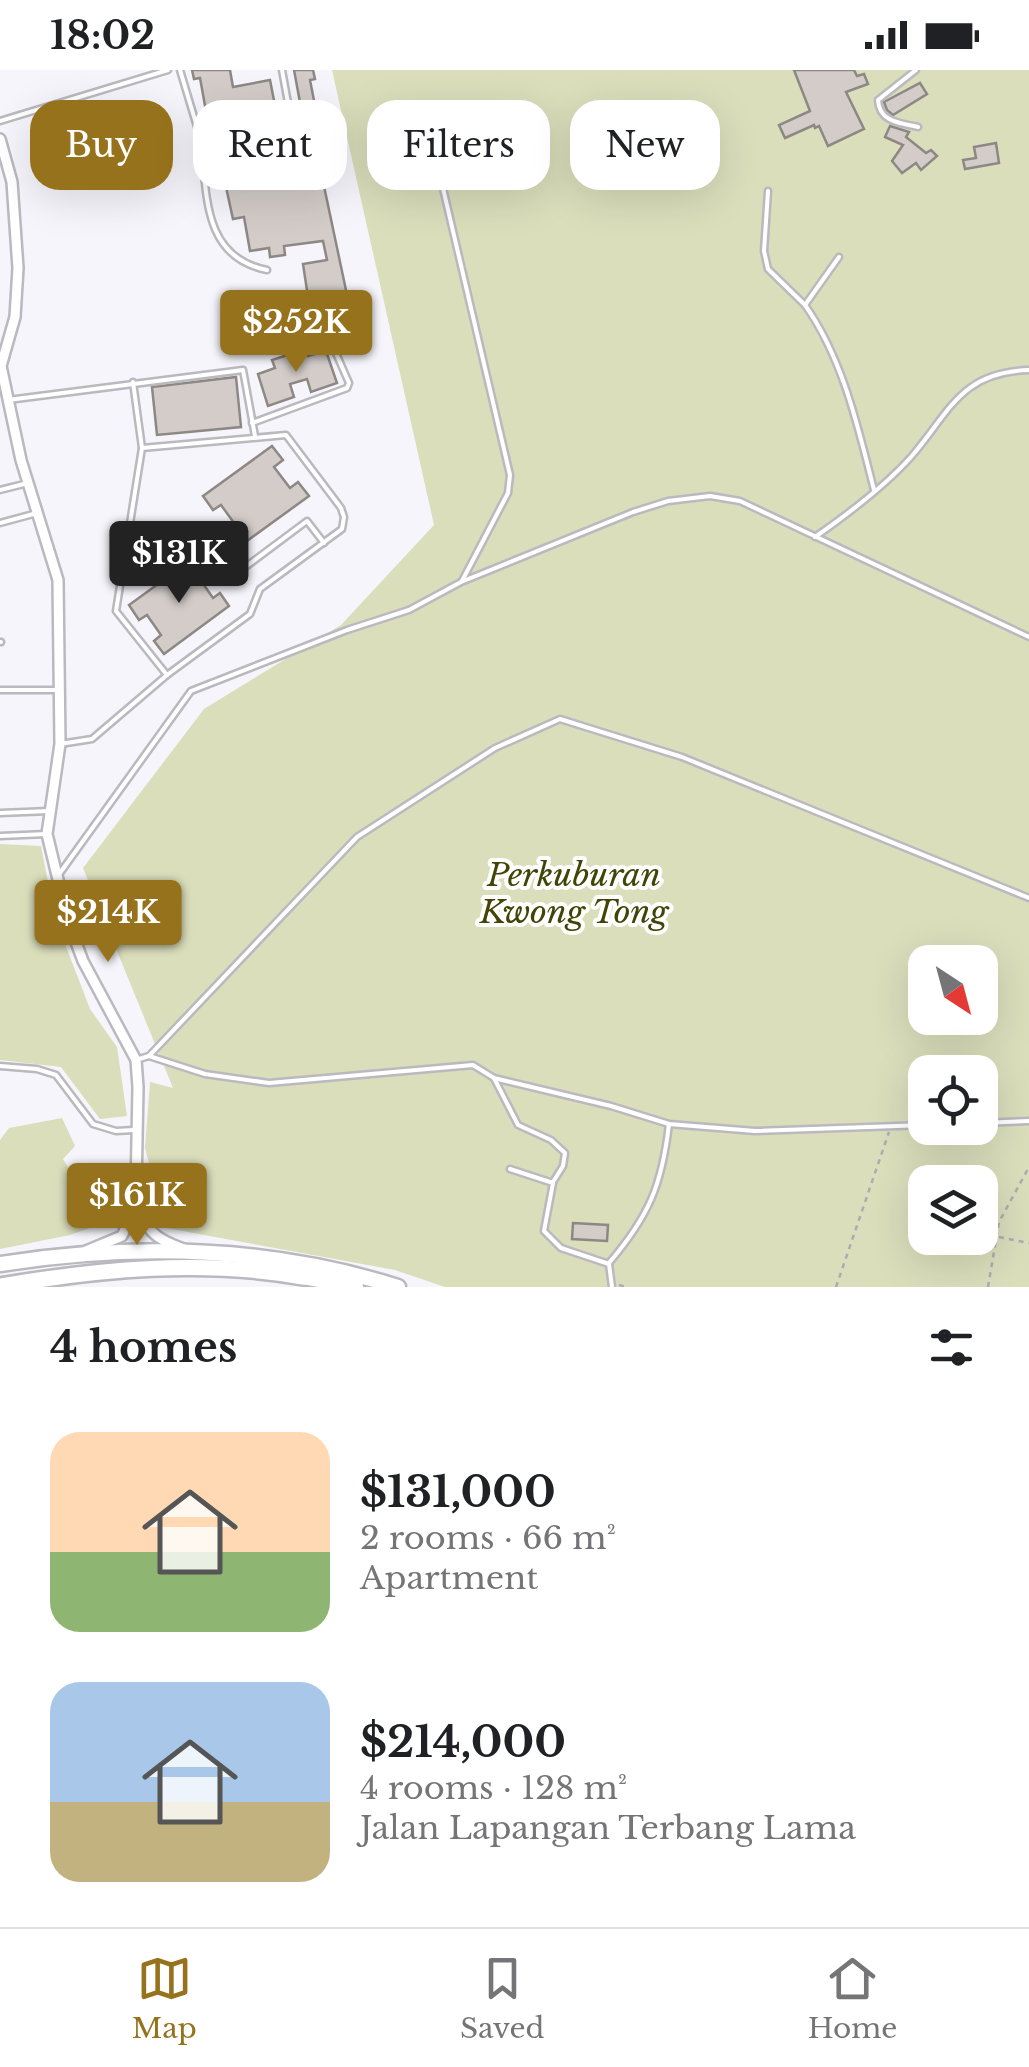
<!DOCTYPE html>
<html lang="en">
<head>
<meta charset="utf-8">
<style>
	body { margin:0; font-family:"Libre Baskerville",serif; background:#f2f2f2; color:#202124; height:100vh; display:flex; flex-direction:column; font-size:38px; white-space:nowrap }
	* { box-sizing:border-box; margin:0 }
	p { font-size:32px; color:#757577 }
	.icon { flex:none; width:55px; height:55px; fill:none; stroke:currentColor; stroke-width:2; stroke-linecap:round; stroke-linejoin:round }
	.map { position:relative; height:1217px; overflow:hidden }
	.panel { display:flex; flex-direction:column; background:#fff; flex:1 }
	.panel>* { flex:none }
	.banner { position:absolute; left:30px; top:30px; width:970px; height:90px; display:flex; gap:20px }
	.needle { width:65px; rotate:144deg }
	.buttons { position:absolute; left:908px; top:875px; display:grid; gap:20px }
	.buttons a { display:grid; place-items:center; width:90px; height:90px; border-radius:20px; background:#fff; box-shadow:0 10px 40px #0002; font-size:50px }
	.price { position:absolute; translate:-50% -85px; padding:0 22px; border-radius:10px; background:#97721c; color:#fff; font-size:32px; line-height:65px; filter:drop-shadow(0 2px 5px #0008) }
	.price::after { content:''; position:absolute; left:50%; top:60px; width:30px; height:22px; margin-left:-15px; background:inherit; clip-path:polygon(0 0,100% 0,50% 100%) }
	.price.selected { background:#222; color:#fff }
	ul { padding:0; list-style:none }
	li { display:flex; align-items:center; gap:30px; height:250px; padding:0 50px }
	li span { display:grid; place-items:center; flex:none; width:280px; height:200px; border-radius:30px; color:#555 }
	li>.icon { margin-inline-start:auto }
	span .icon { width:120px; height:120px; fill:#fffc; stroke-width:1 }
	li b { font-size:42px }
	h2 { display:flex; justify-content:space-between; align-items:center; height:120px; padding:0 50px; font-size:42px }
	.tag { padding:0 35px; border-radius:30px; background:#fff; box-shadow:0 10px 40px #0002; font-size:35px; line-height:90px }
	.tag.selected { background:#97721c; color:#fff }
	.status { display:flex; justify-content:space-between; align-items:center; height:70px; padding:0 50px; background:#fff; direction:ltr }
	.status svg { height:28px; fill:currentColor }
	.dock { display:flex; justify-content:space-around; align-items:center; height:140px; border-top:2px solid #e0e0e0; background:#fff; font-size:28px; color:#757577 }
	.dock a { display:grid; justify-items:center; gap:5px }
	.dock .selected { color:#97721c }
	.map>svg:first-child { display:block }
</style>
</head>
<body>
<div class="status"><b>18:02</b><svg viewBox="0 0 49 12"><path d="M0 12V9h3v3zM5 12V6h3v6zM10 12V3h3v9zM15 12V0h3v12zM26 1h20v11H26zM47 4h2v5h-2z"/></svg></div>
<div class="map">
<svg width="1029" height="1217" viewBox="0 0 1029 1217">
	<rect width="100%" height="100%" fill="#f6f5fb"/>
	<!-- green -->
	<g fill="#dadebb" fill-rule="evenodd">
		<path d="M332,0H1029V1217H445L395,1200L166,1158L145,1078L150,1012L173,1018L83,798L204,639L341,555L434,455ZM925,892H980V948H925ZM925,1002H980V1058H925ZM925,1112H980V1168H925Z"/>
		<polygon points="0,774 41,776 55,848 90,939 117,977 127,1046 100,1049 61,997 0,990"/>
		<polygon points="62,1048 75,1076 63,1089 72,1104 69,1122 117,1114 109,1151 70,1165 0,1179 0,1070 9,1058"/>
	</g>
	<!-- building -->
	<g fill="#d3ccc9" stroke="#8e8885" stroke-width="2.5">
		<polygon points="192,0 230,0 233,17 270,10 277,46 250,52 248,41 208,52 200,8 194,9"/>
		<polygon points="294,0 313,0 315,9 310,10 316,41 302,43"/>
		<polygon points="794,0 854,0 857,6 864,4 868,14 846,22 864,59 828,76 819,56 815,58 814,55 785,68 779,55 810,41"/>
		<polygon points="920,13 927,24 893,45 887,40 884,32"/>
		<polygon points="890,56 909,62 906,67 926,83 931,80 937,86 921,100 916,93 902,103 892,91 903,75 885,67"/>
		<polygon points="314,69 350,239 311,247 303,194 327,190 323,171 284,176 285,185 270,187 269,178 250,181 244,147 233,149 219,85 258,79 261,95 279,91 276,76"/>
		<polygon points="996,73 999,93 965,99 963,90 976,88 974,77"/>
		<polygon points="306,279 308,286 326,281 337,313 311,322 307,309 290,314 294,327 268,336 258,304 275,298 272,290"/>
		<polygon points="236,307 241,357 157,365 152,317"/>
		<polygon points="272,376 283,390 274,397 290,418 298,412 309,426 240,476 230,463 237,457 221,435 213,440 203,426"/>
		<polygon points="194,488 204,501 197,505 213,528 220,523 229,536 164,584 154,571 161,565 147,545 139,550 129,535"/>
		<polygon points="573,1153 608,1155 607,1171 572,1169"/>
	</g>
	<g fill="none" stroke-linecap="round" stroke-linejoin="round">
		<!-- service casing -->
		<g stroke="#bab9bf" stroke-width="9">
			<g id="service">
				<polyline points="180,0 201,70 292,55 282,0"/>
				<path d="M916,0L878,30C879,52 900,53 918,57"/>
				<polyline points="424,37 510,405 508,423 462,511"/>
				<polyline points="0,51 168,0"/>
				<path d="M201,70C207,124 202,187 267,200"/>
				<polyline points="768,121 764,181 768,199 805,235"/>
				<path d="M839,187L805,235C843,289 858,357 874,420"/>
				<polyline points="133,312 142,378 116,541 167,605"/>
				<polyline points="8,330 243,300 255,366"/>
				<polyline points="252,353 347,318 349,313 332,274"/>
				<polyline points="0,420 24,414"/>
				<polyline points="0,453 37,443"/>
				<path d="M815,467C848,444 884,417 911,387C950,342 960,302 1029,300"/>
				<polyline points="236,504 307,451 324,473"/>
				<polyline points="0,572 1,572"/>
				<polyline points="0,620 55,620"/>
				<polyline points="60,674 92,669 167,605 250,544 260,519 342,459 344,447 341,438 286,365 142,378"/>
				<polyline points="0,743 50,741"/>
				<polyline points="0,766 47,764"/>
				<polyline points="60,803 191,621 347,560 409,540 461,512 633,442 668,431 710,426 740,431 1029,567"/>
				<polyline points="149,986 205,1004 269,1013 473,995 494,1008 611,1036 669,1054 755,1061 925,1055"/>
				<polyline points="139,989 149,986 357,767 495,678 560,649 682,687 1029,828"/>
				<polyline points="0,996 37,999 56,1005 93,1054 116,1061 134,1060"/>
				<polyline points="494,1008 518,1055 551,1070 565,1083 563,1096 553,1112"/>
				<polyline points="980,1053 1029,1051"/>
				<polyline points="510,1099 553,1113 544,1161 561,1178 609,1194 612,1217"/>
				<path d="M609,1193C649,1146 662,1115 669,1054"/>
			</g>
		</g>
		<!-- minor casing -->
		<g stroke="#bab9bf" stroke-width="14">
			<g id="minor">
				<polyline points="0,69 12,112 18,198 15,247 1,296 21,390 58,510 60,674 47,764 68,851 83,891 136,990 138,1017 136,1121 126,1157 122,1166 86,1181"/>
				<path d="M136,1123C145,1158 149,1167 184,1179"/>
			</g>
		</g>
		<!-- primary casing -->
		<g stroke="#bab9bf" stroke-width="19">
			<g id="primary">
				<path d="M0,1194C134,1173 268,1176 398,1217"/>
				<polyline points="303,1207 356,1217"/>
			</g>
		</g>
		<!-- motorway casing -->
		<g stroke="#bab9bf" stroke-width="20">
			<path id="motorway" d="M0,1216C100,1199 203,1189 303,1207"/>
		</g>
		<!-- path -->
		<g stroke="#adacb1" stroke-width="2.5" stroke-dasharray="5 5" stroke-linecap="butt">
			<polyline points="999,1167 1029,1173"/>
			<polyline points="619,1215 627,1217"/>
			<polyline points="836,1217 889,1062"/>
			<polyline points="988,1217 999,1152 1029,1097"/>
		</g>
		<!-- service -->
		<use href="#service" stroke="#fff" stroke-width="4"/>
		<!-- minor -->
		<use href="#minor" stroke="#fff" stroke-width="9"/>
		<!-- primary -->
		<use href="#primary" stroke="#fff" stroke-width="14"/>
		<!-- motorway -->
		<use href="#motorway" stroke="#fff" stroke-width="15"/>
	</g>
	<g text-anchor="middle" stroke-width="8" stroke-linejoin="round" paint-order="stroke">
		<!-- park labels -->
		<g font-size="32" font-style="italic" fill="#424506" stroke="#fff">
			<text x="574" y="816">Perkuburan<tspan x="574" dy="37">Kwong Tong</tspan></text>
		</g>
	</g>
</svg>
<div class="buttons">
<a><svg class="needle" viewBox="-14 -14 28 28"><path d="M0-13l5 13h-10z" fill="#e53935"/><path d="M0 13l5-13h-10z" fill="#757577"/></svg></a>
<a><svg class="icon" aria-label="locate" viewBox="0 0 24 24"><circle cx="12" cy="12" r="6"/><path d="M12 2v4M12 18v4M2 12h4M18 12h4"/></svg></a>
<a><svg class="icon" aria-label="layers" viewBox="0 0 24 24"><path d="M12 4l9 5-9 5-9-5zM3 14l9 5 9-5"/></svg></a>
</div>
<b class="price" style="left:296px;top:305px">$252K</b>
<b class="price selected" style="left:179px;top:536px">$131K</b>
<b class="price" style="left:108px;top:895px">$214K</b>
<b class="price" style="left:137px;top:1178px">$161K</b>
<div class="banner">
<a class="tag selected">Buy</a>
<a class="tag">Rent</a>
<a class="tag">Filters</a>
<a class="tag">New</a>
</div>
</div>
<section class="panel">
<h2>4 homes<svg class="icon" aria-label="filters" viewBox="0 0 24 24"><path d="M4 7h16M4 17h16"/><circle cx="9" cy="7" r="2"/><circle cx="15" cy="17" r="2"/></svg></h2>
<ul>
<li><span style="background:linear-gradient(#ffd9b3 60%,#8fb573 0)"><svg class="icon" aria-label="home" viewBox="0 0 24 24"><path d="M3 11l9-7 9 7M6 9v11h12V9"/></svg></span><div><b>$131,000</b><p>2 rooms · 66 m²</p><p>Apartment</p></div></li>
<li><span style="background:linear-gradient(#a9c7e8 60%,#c2b280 0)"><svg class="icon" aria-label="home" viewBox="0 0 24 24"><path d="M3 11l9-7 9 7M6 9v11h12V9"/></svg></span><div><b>$214,000</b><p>4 rooms · 128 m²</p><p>Jalan Lapangan Terbang Lama</p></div></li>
</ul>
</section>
<nav class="dock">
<a class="selected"><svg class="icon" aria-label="map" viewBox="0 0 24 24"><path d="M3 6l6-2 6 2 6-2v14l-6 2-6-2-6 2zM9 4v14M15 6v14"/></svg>Map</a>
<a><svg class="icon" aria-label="saved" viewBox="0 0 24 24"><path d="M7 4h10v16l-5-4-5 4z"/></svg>Saved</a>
<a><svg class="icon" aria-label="home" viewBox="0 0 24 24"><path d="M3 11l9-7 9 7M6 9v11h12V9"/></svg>Home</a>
</nav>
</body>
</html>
